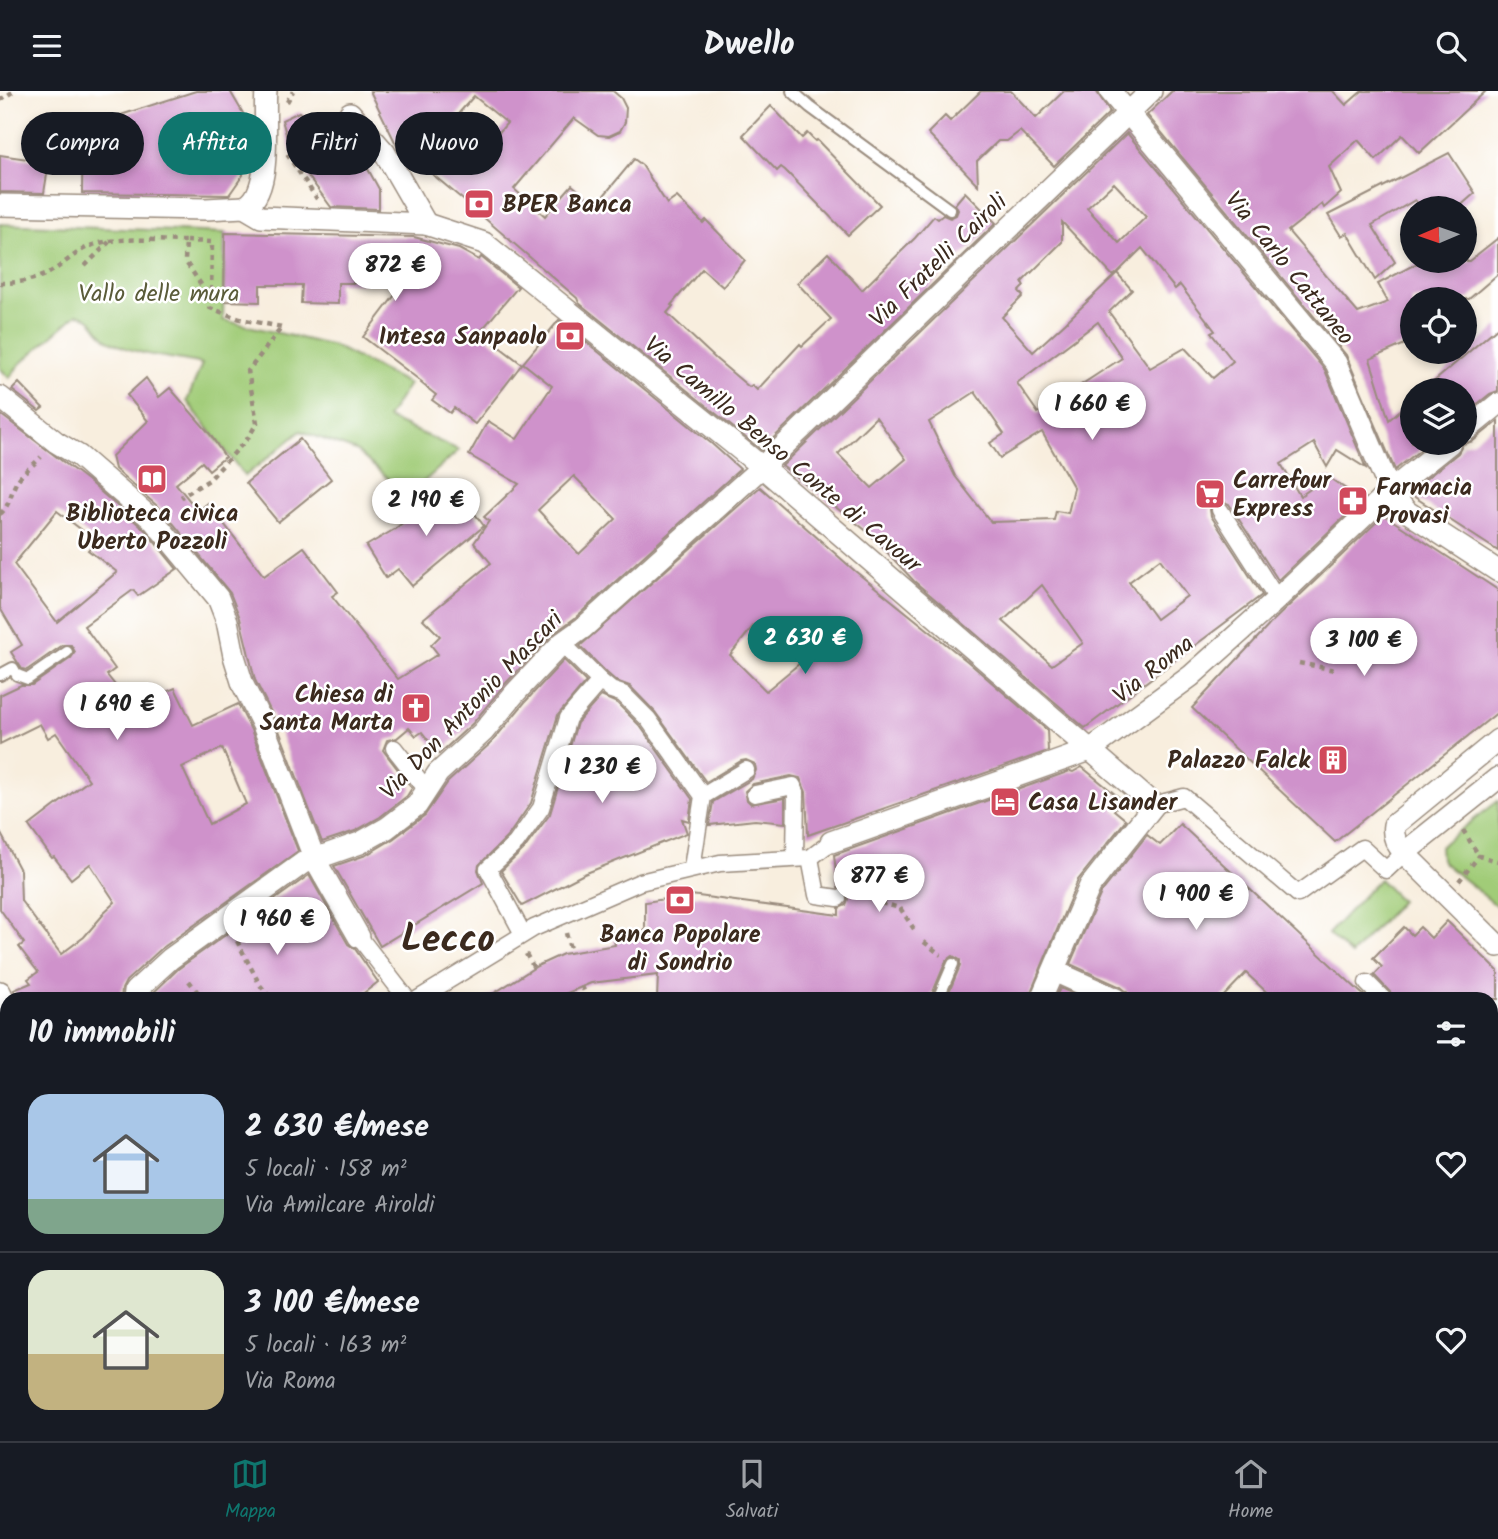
<!DOCTYPE html>
<html lang="it">
<head>
<meta charset="utf-8">
<style>
	body { margin:0; font-family:Kalam,sans-serif; background:#20242c; color:#f1f3f6; height:100vh; display:flex; flex-direction:column; font-size:26px; white-space:nowrap }
	* { box-sizing:border-box; margin:0 }
	p { font-size:23px; color:#9ea1a6 }
	.icon { flex:none; width:38px; height:38px; fill:none; stroke:currentColor; stroke-width:2; stroke-linecap:round; stroke-linejoin:round }
	.map { position:relative; flex:1; overflow:hidden }
	.details { position:absolute; left:0px; top:901px; width:1498px; height:450px; display:flex; flex-direction:column; background:#171b24; border-radius:21px 21px 0 0; box-shadow:0 4px 10px #0003 }
	.details>* { flex:none }
	.hud { position:absolute; left:21px; top:21px; width:700px; height:63px; display:flex; gap:14px }
	.needle { width:46px; rotate:268deg }
	.tools { position:absolute; left:1400px; top:105px; display:grid; gap:14px }
	.tools a { display:grid; place-items:center; width:77px; height:77px; border-radius:50%; background:#171b24; box-shadow:0 4px 10px #0003; font-size:35px }
	.price { position:absolute; translate:-50% -60px; padding:0 16px; border-radius:24px; background:#fff; color:#222; font-size:23px; line-height:46px; filter:drop-shadow(0 2px 4px #0008) }
	.price::after { content:''; position:absolute; left:50%; top:42px; width:21px; height:16px; margin-left:-10px; background:inherit; clip-path:polygon(0 0,100% 0,50% 100%) }
	.price.on { background:#0f766e; color:#fff }
	ul { padding:0; list-style:none }
	li { display:flex; align-items:center; gap:21px; height:175px; padding:0 28px }
	li+li { border-top:2px solid #363941 }
	li span { display:grid; place-items:center; flex:none; width:196px; height:140px; border-radius:21px; color:#555 }
	li>.icon { margin-inline-start:auto }
	span .icon { width:84px; height:84px; fill:#fffc; stroke-width:1 }
	li b { font-size:30px }
	h2 { display:flex; justify-content:space-between; align-items:center; height:84px; padding:0 28px; font-size:30px }
	.pill { padding:0 24px; border-radius:32px; background:#171b24; box-shadow:0 4px 10px #0003; font-size:24px; line-height:63px }
	.pill.on { background:#0f766e; color:#fff }
	header { display:flex; justify-content:space-between; align-items:center; height:91px; padding:0 28px; background:#171b24; font-size:32px; font-weight:700 }
	.tabs { display:flex; justify-content:space-around; align-items:center; height:98px; border-top:2px solid #363941; background:#171b24; font-size:19px; color:#9ea1a6 }
	.tabs a { display:grid; justify-items:center; gap:4px }
	.tabs .on { color:#0f766e }
	.map>svg:first-child { display:block }
</style>
</head>
<body>
<header><svg class="icon" aria-label="menu" viewBox="0 0 24 24"><path d="M4 6h16M4 12h16M4 18h16"/></svg>Dwello<svg class="icon" aria-label="search" viewBox="0 0 24 24"><circle cx="10" cy="10" r="6"/><path d="M15 15l6 6"/></svg></header>
<div class="map">
<svg width="1498" height="1350" viewBox="0 0 1498 1350">
	<rect width="100%" height="100%" fill="#fff"/>
	<filter id="ink" filterUnits="userSpaceOnUse"><feTurbulence type="fractalNoise" baseFrequency=".0143" numOctaves="2"/><feDisplacementMap in="SourceGraphic" scale="14" xChannelSelector="R" yChannelSelector="G"/><feConvolveMatrix kernelMatrix="1 2 1 2 8 2 1 2 1" color-interpolation-filters="sRGB"/></filter>
	<filter id="wash" filterUnits="userSpaceOnUse"><feTurbulence type="fractalNoise" baseFrequency=".00686" numOctaves="4" result="noise"/><feDisplacementMap in="SourceGraphic" scale="28" xChannelSelector="R" yChannelSelector="G"/><feGaussianBlur stdDeviation="1.57" result="paint"/><feColorMatrix in="noise" values="0 0 0 0 0 0 0 0 0 0 0 0 0 0 0 0 0 1.4 0 .05"/><feComposite in="paint" operator="in"/></filter>
	<g filter="url(#wash)">
		<rect width="100%" height="100%" fill="#f8eede"/>
		<!-- green -->
		<g fill="#a1cc78" stroke="#6e7b4b" stroke-width="2">
			<path d="M0,133L225,142L223,229L334,255L409,293L387,327L459,359L408,405L356,360L301,340L245,385L187,310L202,273C173,266 137,265 110,250C95,242 98,228 77,223L21,272L9,287L0,277Z"/>
			<polygon points="1498,710 1498,816 1445,773 1441,768 1440,756 1445,751"/>
			<polygon points="1379,788 1401,810 1351,864 1328,843"/>
			<polygon points="1491,1062 1498,1068 1498,1125 1491,1153"/>
			<polygon points="285,1344 324,1344 323,1350 284,1350"/>
			<polygon points="1118,1344 1442,1344 1439,1350 1126,1350"/>
		</g>
		<!-- water -->
		<polygon fill="#62b2dd" stroke="#4e6e7e" stroke-width="2" points="324,1344 1118,1344 1126,1350 323,1350"/>
		<g fill="none" stroke-linecap="round" stroke-linejoin="round">
			<!-- river -->
			<polyline stroke="#62b2dd" stroke-width="40" points="1470,1350 1472,1344"/>
		</g>
		<g id="blocks">
			<!-- building -->
			<g fill="#cf92cb" fill-rule="evenodd">
				<polygon points="196,0 230,0 244,24 243,84 229,104 82,102 83,36"/>
				<path d="M370,0H613L621,7L626,17L625,31L620,40L609,45L598,44L574,27L514,98L545,125L572,94L596,114L634,68L642,74L667,113L677,106L703,132L706,129L745,169L723,196L702,178L671,214L673,215L667,222L716,268L749,296L752,294L757,299L800,253L802,255L831,228L797,192L828,162L862,199L915,147L934,125L938,128L943,124L950,127L956,124L958,119L955,113L965,101L996,132L761,359L579,212L577,207L467,112L402,58L399,59ZM474,5L507,32L476,68L443,40Z"/>
				<polygon points="981,0 1011,0 1036,27 1064,0 1096,0 1110,21 1054,75 1020,40 1007,50 998,50 977,70 978,94 928,42 945,25 950,30"/>
				<polygon points="1172,0 1333,0 1346,14 1362,0 1486,0 1419,62 1402,44 1376,69 1358,49 1329,76 1341,102 1324,117 1322,113 1288,140 1358,222 1388,211 1378,193 1421,170 1469,170 1498,147 1498,183 1469,208 1412,208 1412,250 1370,268 1389,329 1412,309 1412,352 1429,352 1395,379 1346,264 1147,24"/>
				<polygon points="771,15 802,47 807,42 815,50 817,49 880,114 848,144 785,79 781,76 777,80 743,44"/>
				<polygon points="299,21 364,71 379,98 379,118 331,116 292,63 282,29"/>
				<path d="M1127,42L1325,279L1366,377L1337,359L1327,376L1314,352L1281,373L1300,405L1328,386L1362,409L1278,489L1229,413L1220,409L1214,411L1210,419L1211,425L1262,504L1085,637L914,490L868,441L782,375ZM1114,92L1146,126L1119,152L1087,117ZM1062,131L1113,185L1117,182L1065,232L1033,261L1002,226L1023,205L1019,200L1024,195L1022,191L1062,151ZM1142,157L1175,198L1180,194L1215,240L1211,242L1233,270L1213,287L1185,257L1150,277L1109,221L1132,199L1117,182ZM1098,231L1122,267L1038,322L1017,292ZM975,301L1004,343L990,352L1000,367L1042,341L1074,397L1068,422L1056,420L1054,429L991,431L955,385L929,331ZM876,326L906,368L872,397L838,363ZM1160,468L1187,505L1156,528L1129,491ZM1042,494L1083,552L1052,574L1003,530Z"/>
				<polygon points="1449,62 1475,102 1458,117 1422,117 1415,109 1372,134 1395,171 1375,189 1347,142 1341,145 1328,124"/>
				<polygon points="0,64 49,71 44,102 0,101"/>
				<polygon points="225,142 414,146 459,158 479,169 481,166 518,196 480,241 522,273 475,333 454,317 450,322 432,309 436,304 421,292 422,291 363,246 404,192 338,192 338,213 301,212 302,194 260,194 260,211 224,210"/>
				<path d="M559,229L712,353L740,378L575,527L553,543L505,593L473,632L439,663L422,641L416,645L409,637L397,647L387,649L383,659L412,697L407,705L380,726L355,740L322,751L275,629L255,589L240,527L230,502L164,421L115,378L112,365L148,330L127,304L146,287L159,306L170,297L210,343L225,366L209,379L202,371L176,393L198,420L208,412L264,485L304,456L338,501L332,505L398,588L438,563L431,554L440,545L423,528L491,472L474,452L489,430L484,426L519,393L469,364L488,330L517,348L552,295L523,272ZM574,385L616,428L579,463L538,419Z"/>
				<polygon points="1498,236 1498,300 1490,303 1465,323 1465,299 1424,299"/>
				<polygon points="19,292 43,317 39,320 12,299"/>
				<path d="M0,323L87,389L145,439L177,478L138,505L133,499L84,535L115,578L107,584L122,603L129,605L140,613L175,597L193,634L238,613L251,639L298,760L161,858L126,890L122,898L121,908H18L14,899L31,892L28,888L38,881L19,856L24,852L0,818V741L20,779L21,810L61,863L84,846L103,824L102,823L115,811L90,773L71,788L54,766L52,767L29,735L89,689L56,642L48,647L40,633L0,653V604L21,594H32L71,567L75,561L71,554H63L27,579L22,578L11,561L22,554L0,517ZM57,420L96,450L88,459L117,481L57,531L14,473ZM222,657L246,713L209,733L182,676Z"/>
				<polygon points="1498,330 1498,460 1413,405 1413,398 1458,362 1463,353 1473,350"/>
				<polygon points="300,348 331,388 278,431 246,392"/>
				<path d="M760,396L855,480L967,570L1047,639L1048,660L808,744L806,701L800,687L791,685L753,693L745,700L747,709L751,713L785,707V732L755,729L709,734L713,711L752,688L756,679L755,673L746,669L741,670L706,691L655,621L630,595L616,590L607,582L580,555ZM755,533L800,572L766,600L730,564Z"/>
				<polygon points="446,400 469,415 484,435 412,495 398,478 386,487 366,455 395,438 437,404 439,406"/>
				<polygon points="1384,424 1498,499 1498,621 1335,751 1192,617 1274,529"/>
				<polygon points="564,569 586,591 558,624 531,712 508,745 479,774 478,779 483,792 380,855 334,775 366,764 393,748 425,724 448,691 492,651 525,611"/>
				<polygon points="601,605 617,612 640,635 692,708 689,730 682,728 687,742 584,783 522,815 501,780 524,758 550,723 577,632"/>
				<polygon points="1082,676 1122,709 1114,719 1126,729 1078,789 1028,908 946,908 960,875 960,869 953,865 946,870 930,908 657,908 658,884 591,892 553,908 485,908 537,875 563,863 615,854 613,841 645,840 645,811 691,804 839,824 839,817 846,814 848,808 845,799 838,796 834,764 1070,680 1073,681"/>
				<polygon points="1180,733 1359,900 1368,908 1274,908 1246,882 1221,908 1129,908 1127,901 1121,896 1070,873 1101,802 1147,744 1160,754"/>
				<polygon points="309,784 348,853 355,858 378,891 356,908 147,908 178,878"/>
				<polygon points="1447,830 1498,880 1498,908 1393,908 1390,901 1374,884 1382,876 1373,867 1404,836 1412,844 1420,836 1431,847"/>
				<polygon points="1060,897 1085,908 1055,908"/>
			</g>
		</g>
	</g>
	<g filter="url(#ink)">
		<use href="#blocks" fill-opacity="0" stroke="#9a8c7e" stroke-width="2"/>
		<g fill="none" stroke-linecap="round" stroke-linejoin="round">
			<!-- service casing -->
			<g stroke="#9a8c7e" stroke-width="14">
				<g id="service">
					<polyline points="792,0 810,16 950,119"/>
					<polyline points="0,584 13,577 17,584 28,588 67,561"/>
					<polyline points="938,908 953,873"/>
				</g>
			</g>
			<!-- pedestrian casing -->
			<g stroke="#9a8c7e" stroke-width="19">
				<g id="pedestrian">
					<polyline points="1220,419 1277,508"/>
					<polyline points="562,552 600,590 611,599 623,603 648,628 703,705 692,777"/>
					<polyline points="394,657 427,699"/>
					<polyline points="755,703 793,695 796,701 795,767"/>
					<polyline points="703,705 746,679"/>
					<polyline points="1154,714 1184,706 1298,803 1362,757 1386,779 1404,762"/>
					<polyline points="810,767 817,804 838,807"/>
					<polyline points="523,843 488,778 516,752 541,717 568,627 600,590"/>
					<polyline points="359,846 407,908"/>
					<polyline points="1367,892 1383,908"/>
					<polyline points="418,908 534,837 640,791 720,772 810,767 831,751"/>
				</g>
			</g>
			<!-- minor casing -->
			<g stroke="#9a8c7e" stroke-width="24">
				<g id="minor">
					<polyline points="1110,0 1336,272 1390,400 1406,420 1498,480"/>
					<polyline points="350,22 385,62 426,133"/>
					<polyline points="0,114 206,118 244,116 261,126 426,133 484,152 762,376 1154,714 1090,795 1041,908"/>
					<path d="M244,116C274,104 263,28 266,0"/>
					<polyline points="0,306 56,351 79,365 154,430 218,507 227,530 234,565 243,594 263,634 315,769 359,846"/>
					<polyline points="1465,340 1498,313"/>
					<path d="M1498,649L1394,734C1392,746 1397,753 1404,762L1498,855"/>
					<polyline points="831,751 1090,659 1191,585 1277,508 1390,400 1450,352"/>
					<polyline points="1404,762 1498,687"/>
					<polyline points="1054,880 1116,908"/>
					<polyline points="0,901 7,915"/>
					<polyline points="134,908 135,900 170,868 303,772 360,752 387,737 417,714 438,682 483,641 515,602 562,552 583,537 762,376 1151,0"/>
					<polyline points="0,1174 7,1171"/>
				</g>
			</g>
			<!-- tertiary casing -->
			<g stroke="#9a8c7e" stroke-width="28">
				<polyline id="tertiary" points="113,1350 114,1344"/>
			</g>
			<!-- secondary casing -->
			<g stroke="#9a8c7e" stroke-width="32">
				<g id="secondary">
					<polyline points="1491,1204 1498,1179"/>
					<polyline points="1491,1245 1498,1240"/>
					<polyline points="277,1350 277,1344"/>
				</g>
			</g>
			<!-- path -->
			<g stroke="#9a8c7e" stroke-width="4.5" stroke-dasharray="5 5" stroke-linecap="butt">
				<polyline points="0,9 14,0"/>
				<polyline points="287,11 293,0"/>
				<polyline points="287,63 317,108"/>
				<polyline points="186,150 212,151 211,207"/>
				<polyline points="85,175 109,151"/>
				<path d="M0,192C22,192 43,188 61,174C72,166 81,158 93,154C118,145 159,150 186,150L185,170L211,208L210,217L240,228L282,236L248,280L257,332L248,347L209,389L181,406"/>
				<path d="M0,423C10,415 10,403 16,392C22,381 33,375 41,366"/>
				<polyline points="1299,572 1335,579"/>
				<polyline points="1463,739 1479,765"/>
				<polyline points="1459,790 1479,765 1498,770"/>
				<polyline points="881,812 900,817 914,838"/>
				<polyline points="566,842 571,862"/>
				<polyline points="237,850 260,894 271,908"/>
				<polyline points="924,851 941,864"/>
				<polyline points="526,863 534,877"/>
				<polyline points="189,890 203,908"/>
				<polyline points="582,895 587,908"/>
				<polyline points="1491,1289 1498,1289"/>
				<polyline points="308,1350 309,1344"/>
				<polyline points="1171,1350 1177,1344"/>
				<polyline points="1392,1350 1394,1344"/>
			</g>
			<!-- service -->
			<use href="#service" stroke="#fff" stroke-width="10"/>
			<!-- pedestrian -->
			<use href="#pedestrian" stroke="#fff" stroke-width="16"/>
			<!-- minor -->
			<use href="#minor" stroke="#fff" stroke-width="21"/>
			<!-- tertiary -->
			<use href="#tertiary" stroke="#fff" stroke-width="24"/>
			<!-- secondary -->
			<use href="#secondary" stroke="#fff" stroke-width="28"/>
		</g>
	</g>
	<!-- icons -->
	<defs>
		<g id="bank-square" transform="scale(1.575)"><rect x="-9" y="-9" width="18" height="18" rx="4" fill="#d1495b" stroke="#fff"/><path d="M-6-4H6V4H-6ZM0-2.3a2.3 2.3 0 1 0 0 4.6a2.3 2.3 0 1 0 0-4.6Z" fill="#fff"/></g>
		<g id="library-square" transform="scale(1.575)"><rect x="-9" y="-9" width="18" height="18" rx="4" fill="#d1495b" stroke="#fff"/><path d="M-6-4Q-3-5.5-.7-3.5V5Q-3 3-6 4ZM6-4Q3-5.5 .7-3.5V5Q3 3 6 4Z" fill="#fff"/></g>
		<g id="supermarket-square" transform="scale(1.575)"><rect x="-9" y="-9" width="18" height="18" rx="4" fill="#d1495b" stroke="#fff"/><path d="M-6-5.5h2.5l.6 2H6L4.5 2H-2.5L-4.4-4H-6ZM-1.5 3.2a1.3 1.3 0 1 0 .1 0ZM3 3.2a1.3 1.3 0 1 0 .1 0Z" fill="#fff"/></g>
		<g id="pharmacy-square" transform="scale(1.575)"><rect x="-9" y="-9" width="18" height="18" rx="4" fill="#d1495b" stroke="#fff"/><path d="M-2-6h4v4h4v4h-4v4h-4v-4h-4v-4h4Z" fill="#fff"/></g>
		<g id="church-square" transform="scale(1.575)"><rect x="-9" y="-9" width="18" height="18" rx="4" fill="#d1495b" stroke="#fff"/><path d="M-1.2-6h2.4v3.5h3.3v2.4h-3.3V6h-2.4V-.1h-3.3v-2.4h3.3Z" fill="#fff"/></g>
		<g id="building-square" transform="scale(1.575)"><rect x="-9" y="-9" width="18" height="18" rx="4" fill="#d1495b" stroke="#fff"/><path d="M-4-6H4V6H1V3H-1V6H-4ZM-2.5-4.3h1.7v1.8h-1.7ZM.8-4.3h1.7v1.8H.8ZM-2.5-1h1.7V.8h-1.7ZM.8-1h1.7V.8H.8Z" fill="#fff"/></g>
		<g id="hotel-square" transform="scale(1.575)"><rect x="-9" y="-9" width="18" height="18" rx="4" fill="#d1495b" stroke="#fff"/><path d="M-6-4.5h1.5V1H6V5H4.5V3h-9V5H-6ZM-4 0a1.8 1.8 0 1 1 3.6 0ZM.5 0V-2.5h3Q6-2.5 6 0Z" fill="#fff"/></g>
	</defs>
	<g fill-rule="evenodd">
		<use href="#bank-square" x="479" y="113"/>
		<use href="#bank-square" x="570" y="245"/>
		<use href="#library-square" x="152" y="388"/>
		<use href="#supermarket-square" x="1210" y="403"/>
		<use href="#pharmacy-square" x="1353" y="410"/>
		<use href="#church-square" x="416" y="617"/>
		<use href="#building-square" x="1333" y="669"/>
		<use href="#hotel-square" x="1005" y="711"/>
		<use href="#bank-square" x="680" y="809"/>
	</g>
	<g text-anchor="middle" stroke-width="5" stroke-linejoin="round" paint-order="stroke">
		<!-- poi labels -->
		<g font-size="24" font-weight="bold" fill="#3b2a1e" stroke="#fff" text-anchor="start">
			<text x="502" y="121">BPER Banca</text>
			<text x="547" y="253" text-anchor="end">Intesa Sanpaolo</text>
			<text x="1233" y="397">Carrefour<tspan x="1233" dy="28">Express</tspan></text>
			<text x="1376" y="404">Farmacia<tspan x="1376" dy="28">Provasi</tspan></text>
			<text x="152" y="430" text-anchor="middle">Biblioteca civica<tspan x="152" dy="28">Uberto Pozzoli</tspan></text>
			<text x="393" y="611" text-anchor="end">Chiesa di<tspan x="393" dy="28">Santa Marta</tspan></text>
			<text x="1310" y="677" text-anchor="end">Palazzo Falck</text>
			<text x="1028" y="719">Casa Lisander</text>
			<text x="680" y="851" text-anchor="middle">Banca Popolare<tspan x="680" dy="28">di Sondrio</tspan></text>
		</g>
		<!-- street labels -->
		<g font-size="24" fill="#3b2a1e" stroke="#fff">
			<text transform="translate(938 169) rotate(-44)" y="8">Via Fratelli Cairoli</text>
			<text transform="translate(1290 177) rotate(51)" y="8">Via Carlo Cattaneo</text>
			<text transform="translate(783 363) rotate(40)" y="8">Via Camillo Benso Conte di Cavour</text>
			<text transform="translate(1153 578) rotate(-38)" y="8">Via Roma</text>
			<text transform="translate(471 614) rotate(-46)" y="8">Via Don Antonio Mascari</text>
		</g>
		<!-- park labels -->
		<g font-size="24" fill="#5a5b39" stroke="#fff">
			<text x="159" y="210">Vallo delle mura</text>
		</g>
		<!-- town labels -->
		<g font-size="38" font-weight="bold" fill="#3b2a1e" stroke="#fff">
			<text x="448" y="860">Lecco</text>
		</g>
	</g>
</svg>
<div class="tools">
<a><svg class="needle" viewBox="-14 -14 28 28"><path d="M0-13l5 13h-10z" fill="#e53935"/><path d="M0 13l5-13h-10z" fill="#9ea1a6"/></svg></a>
<a><svg class="icon" aria-label="locate" viewBox="0 0 24 24"><circle cx="12" cy="12" r="6"/><path d="M12 2v4M12 18v4M2 12h4M18 12h4"/></svg></a>
<a><svg class="icon" aria-label="layers" viewBox="0 0 24 24"><path d="M12 4l9 5-9 5-9-5zM3 14l9 5 9-5"/></svg></a>
</div>
<b class="price" style="left:395px;top:212px">872 €</b>
<b class="price" style="left:1092px;top:351px">1 660 €</b>
<b class="price" style="left:426px;top:447px">2 190 €</b>
<b class="price on" style="left:805px;top:585px">2 630 €</b>
<b class="price" style="left:1364px;top:587px">3 100 €</b>
<b class="price" style="left:117px;top:651px">1 690 €</b>
<b class="price" style="left:602px;top:714px">1 230 €</b>
<b class="price" style="left:879px;top:823px">877 €</b>
<b class="price" style="left:1196px;top:841px">1 900 €</b>
<b class="price" style="left:277px;top:866px">1 960 €</b>
<div class="hud">
<a class="pill">Compra</a>
<a class="pill on">Affitta</a>
<a class="pill">Filtri</a>
<a class="pill">Nuovo</a>
</div>
<section class="details">
<h2>10 immobili<svg class="icon" aria-label="filters" viewBox="0 0 24 24"><path d="M4 7h16M4 17h16"/><circle cx="9" cy="7" r="2"/><circle cx="15" cy="17" r="2"/></svg></h2>
<ul>
<li><span style="background:linear-gradient(#a9c7e8 75%,#7fa58c 0)"><svg class="icon" aria-label="home" viewBox="0 0 24 24"><path d="M3 11l9-7 9 7M6 9v11h12V9"/></svg></span><div><b>2 630 €/mese</b><p>5 locali · 158 m²</p><p>Via Amilcare Airoldi</p></div><svg class="icon" aria-label="heart" viewBox="0 0 24 24"><path d="M12 20l-8-8c-3-5 5-10 8-4 3-6 11-1 8 4z"/></svg></li>
<li><span style="background:linear-gradient(#dfe7d0 60%,#c2b280 0)"><svg class="icon" aria-label="home" viewBox="0 0 24 24"><path d="M3 11l9-7 9 7M6 9v11h12V9"/></svg></span><div><b>3 100 €/mese</b><p>5 locali · 163 m²</p><p>Via Roma</p></div><svg class="icon" aria-label="heart" viewBox="0 0 24 24"><path d="M12 20l-8-8c-3-5 5-10 8-4 3-6 11-1 8 4z"/></svg></li>
</ul>
</section>
</div>
<nav class="tabs">
<a class="on"><svg class="icon" aria-label="map" viewBox="0 0 24 24"><path d="M3 6l6-2 6 2 6-2v14l-6 2-6-2-6 2zM9 4v14M15 6v14"/></svg>Mappa</a>
<a><svg class="icon" aria-label="saved" viewBox="0 0 24 24"><path d="M7 4h10v16l-5-4-5 4z"/></svg>Salvati</a>
<a><svg class="icon" aria-label="home" viewBox="0 0 24 24"><path d="M3 11l9-7 9 7M6 9v11h12V9"/></svg>Home</a>
</nav>
</body>
</html>
